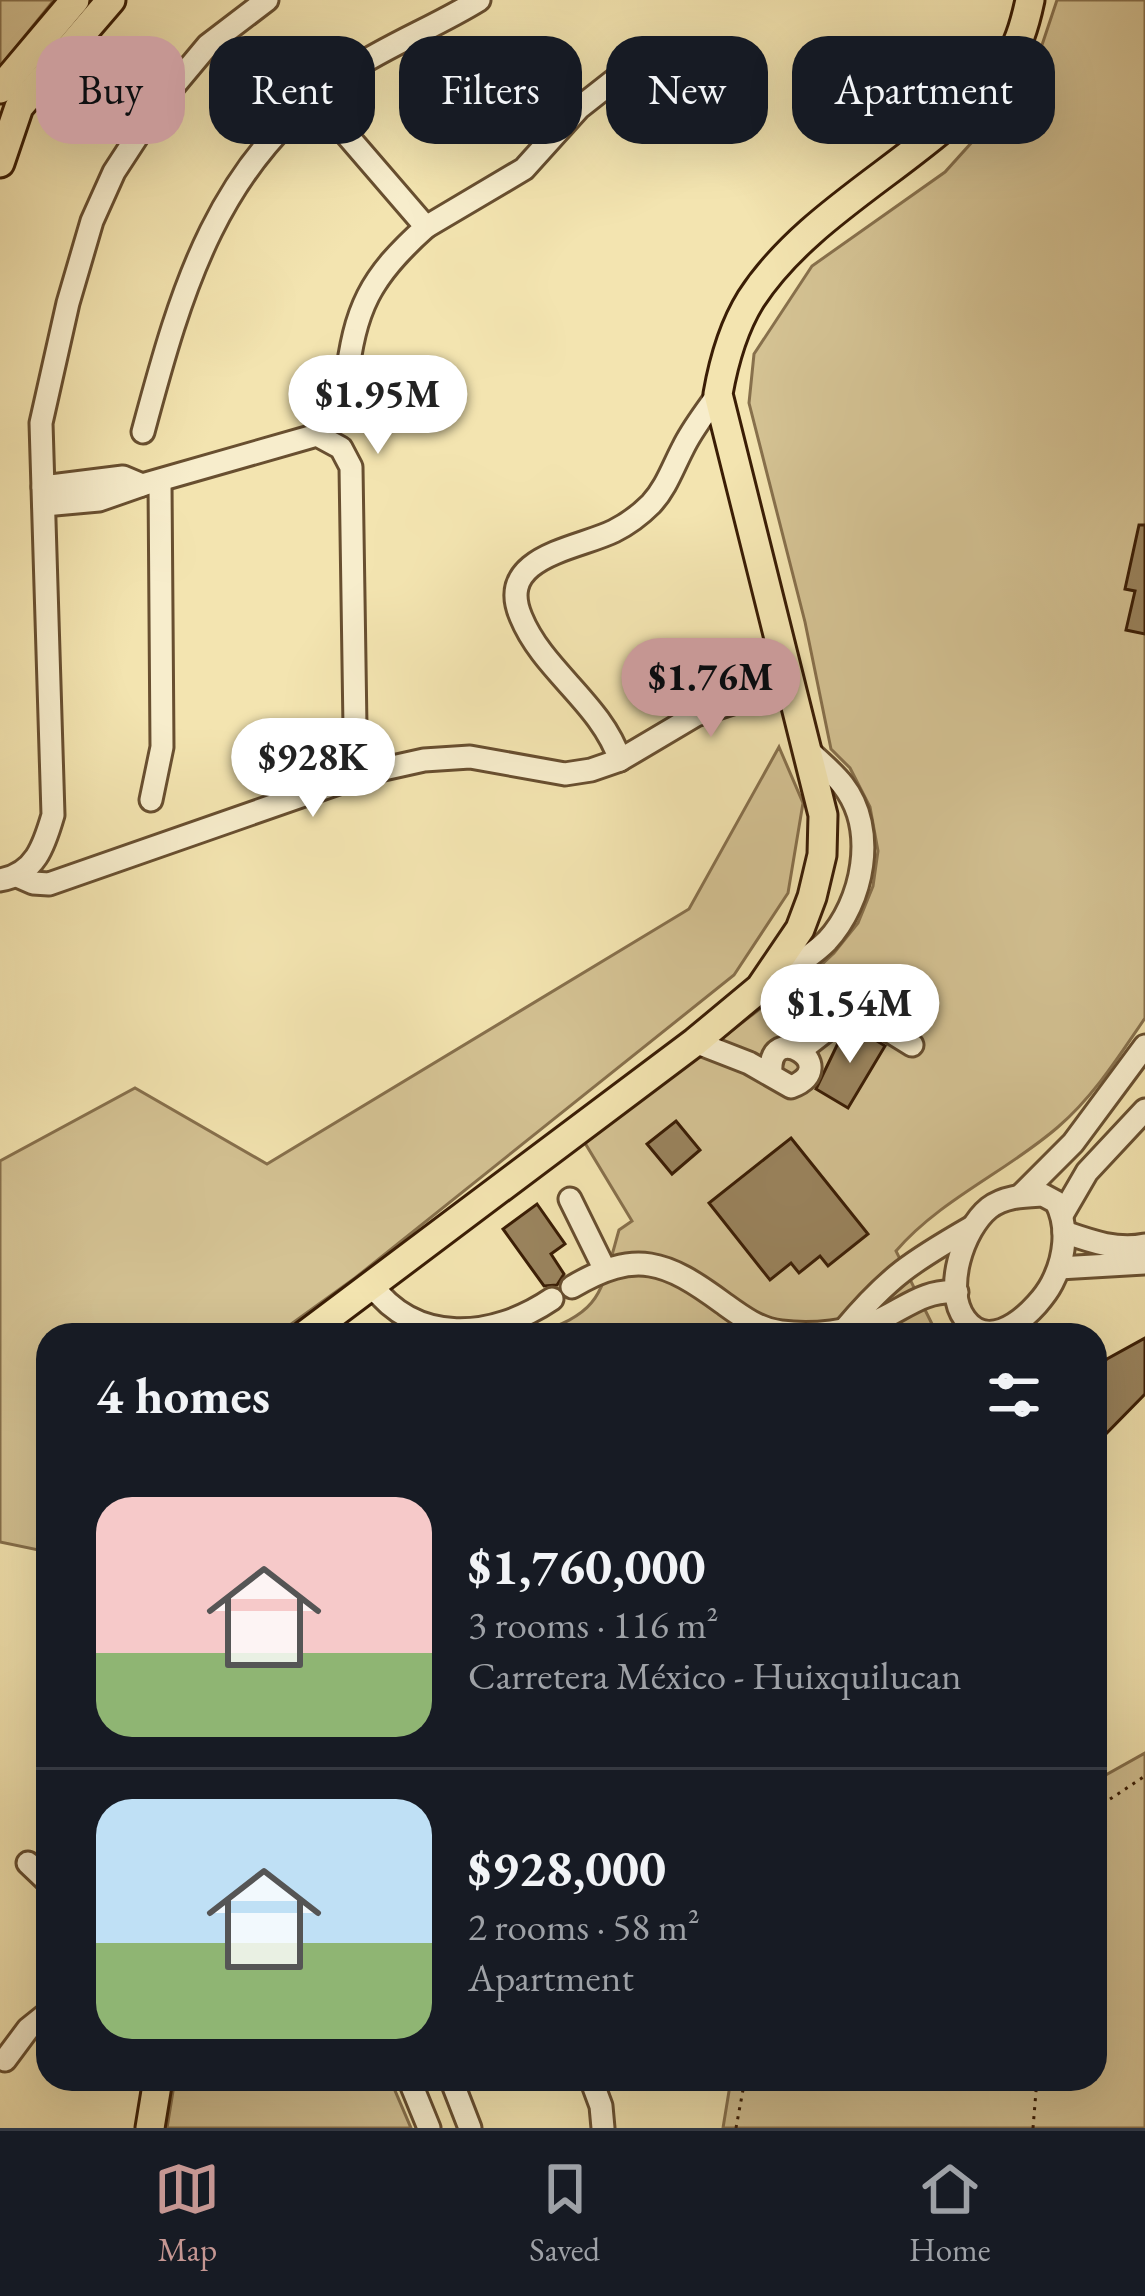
<!DOCTYPE html>
<html lang="en">
<head>
<meta charset="utf-8">
<style>
	body { margin:0; font-family:"EB Garamond",serif; background:#20242c; color:#f1f3f6; height:100vh; display:flex; flex-direction:column; font-size:45px; white-space:nowrap }
	* { box-sizing:border-box; margin:0 }
	p { font-size:39px; color:#9ea1a6 }
	.icon { flex:none; width:66px; height:66px; fill:none; stroke:currentColor; stroke-width:2; stroke-linecap:round; stroke-linejoin:round }
	.map { position:relative; flex:1; overflow:hidden }
	.side { position:absolute; left:36px; top:1323px; width:1071px; height:768px; display:flex; flex-direction:column; background:#171b24; border-radius:36px; box-shadow:0 12px 48px #0002 }
	.side>* { flex:none }
	.top-card { position:absolute; left:36px; top:36px; width:1074px; height:108px; display:flex; gap:24px }
	.price { position:absolute; translate:-50% -102px; padding:0 27px; border-radius:42px; background:#fff; color:#222; font-size:39px; line-height:78px; filter:drop-shadow(0 3px 6px #0008) }
	.price::after { content:''; position:absolute; left:50%; top:72px; width:36px; height:27px; margin-left:-18px; background:inherit; clip-path:polygon(0 0,100% 0,50% 100%) }
	.price.active { background:#c59692; color:#111 }
	ul { padding:0; list-style:none }
	li { display:flex; align-items:center; gap:36px; height:300px; padding:0 60px }
	li+li { border-top:3px solid #363941 }
	li span { display:grid; place-items:center; flex:none; width:336px; height:240px; border-radius:36px; color:#555 }
	li>.icon { margin-inline-start:auto }
	span .icon { width:144px; height:144px; fill:#fffc; stroke-width:1 }
	li b { font-size:51px }
	h2 { display:flex; justify-content:space-between; align-items:center; height:144px; padding:0 60px; font-size:51px }
	.chip { padding:0 42px; border-radius:36px; background:#171b24; box-shadow:0 12px 48px #0002; font-size:42px; line-height:108px }
	.chip.active { background:#c59692; color:#111 }
	.dock { display:flex; justify-content:space-around; align-items:center; height:168px; border-top:3px solid #363941; background:#171b24; font-size:33px; color:#9ea1a6 }
	.dock a { display:grid; justify-items:center; gap:6px }
	.dock .active { color:#c59692 }
	.map>svg:first-child { display:block }
</style>
</head>
<body>
<div class="map">
<svg width="1145" height="2128" viewBox="0 0 1145 2128">
	<rect width="100%" height="100%" fill="#f3e4b0"/>
	<filter id="stains"><feTurbulence type="fractalNoise" baseFrequency=".00167" numOctaves="4"/><feColorMatrix values="0 0 0 0 .2 0 0 0 0 .09 0 0 0 0 .02 0 0 0 .5 -.17"/></filter>
	<radialGradient id="worn" r=".72"><stop offset=".6" stop-color="#630" stop-opacity="0"/><stop offset="1" stop-color="#630" stop-opacity=".3"/></radialGradient>
	<!-- green -->
	<g fill="#d4c293" stroke="#87704c" stroke-width="3">
		<polygon points="0,0 54,0 0,67"/>
		<path d="M1057,0H1145V1018C1119,1056 1094,1096 1058,1127C1006,1172 941,1199 896,1251L933,1326L923,1335H531C601,1313 600,1297 619,1230L632,1221L585,1143L769,1002L804,981L834,953L858,923L873,886L878,851L870,807L850,768L831,749L805,622L749,403L754,354L812,266L945,172L1018,91L1039,54Z"/>
		<polygon points="779,747 803,803 788,893 734,975 355,1278 276,1335 48,1335 48,1552 0,1542 0,1161 135,1088 267,1164 689,909"/>
		<polygon points="1145,1753 1145,2128 723,2128 731,2079 1095,2079 1095,1781"/>
		<polygon points="175,2079 390,2079 411,2128 167,2128"/>
	</g>
	<!-- building -->
	<g fill="#9a845e" stroke="#3a1d05" stroke-width="3">
		<polygon points="1139,525 1145,525 1145,634 1126,630 1135,591 1125,589"/>
		<polygon points="855,1027 885,1046 848,1108 816,1089 840,1039"/>
		<polygon points="676,1121 700,1150 672,1174 647,1144"/>
		<polygon points="791,1138 868,1234 828,1266 820,1256 799,1273 791,1263 770,1280 709,1203"/>
		<polygon points="537,1204 565,1244 551,1254 564,1274 557,1285 544,1286 503,1229"/>
		<polygon points="1145,1338 1145,1394 1095,1445 1095,1372 1107,1359"/>
	</g>
	<g fill="none" stroke-linecap="round" stroke-linejoin="round">
		<!-- minor casing -->
		<g stroke="#684f30" stroke-width="27">
			<g id="minor">
				<path d="M314,97L426,227C369,278 355,308 346,383"/>
				<polyline points="426,227 524,169 579,108 640,60"/>
				<path d="M143,432C182,287 217,161 349,71C390,44 437,26 479,0"/>
				<polyline points="43,487 123,477 142,485"/>
				<polyline points="44,505 99,500 142,485 317,435 341,448 351,467 355,727"/>
				<path d="M620,760C601,703 543,671 521,617C495,556 578,549 614,531C628,524 640,515 651,504C666,488 673,467 683,448C692,429 706,412 718,394"/>
				<polyline points="151,800 162,747 160,482"/>
				<polyline points="17,876 33,883 49,884 370,772 424,760 470,757 565,774 591,770 620,760 696,715 745,699 792,691"/>
				<path d="M0,880C35,874 44,846 53,815L41,423L68,303L92,221L114,172L157,106L208,45L267,0"/>
				<path d="M766,984C786,971 810,958 827,941C863,902 878,830 843,785C834,773 821,763 810,752"/>
				<path d="M695,1042L749,1063L791,1087C845,1066 767,1017 771,1074"/>
				<polyline points="801,1050 854,1009 912,1045"/>
				<path d="M1043,1195L1056,1202C1069,1227 1065,1258 1052,1283C1039,1308 992,1356 965,1319C943,1290 963,1229 989,1208C1005,1196 1024,1196 1043,1195Z"/>
				<polyline points="1020,1196 1073,1143 1145,1046"/>
				<polyline points="570,1199 604,1268"/>
				<polyline points="1062,1215 1087,1172 1145,1110"/>
				<path d="M1064,1232C1090,1241 1117,1251 1145,1245"/>
				<polyline points="1059,1268 1145,1263"/>
				<path d="M371,1284C416,1346 493,1339 552,1299"/>
				<path d="M572,1287C636,1249 666,1261 723,1303C741,1316 758,1329 781,1332C813,1336 850,1332 881,1319C908,1306 925,1290 957,1292"/>
				<path d="M844,1330C889,1276 913,1261 972,1227"/>
				<polyline points="28,1863 48,1882"/>
				<polyline points="5,2060 28,2029 48,2013"/>
				<polyline points="409,2079 429,2128"/>
				<polyline points="451,2079 470,2128"/>
				<polyline points="591,2079 601,2106 603,2128"/>
			</g>
		</g>
		<!-- major casing -->
		<g stroke="#3a1d05" stroke-width="33">
			<g id="major">
				<polyline points="0,89 75,0"/>
				<polyline points="0,163 19,107 111,0"/>
				<path d="M305,1335L695,1042L760,988L800,929L812,897L822,855L823,815L718,394C724,360 733,328 751,299C814,202 942,153 1008,60C1019,45 1026,19 1030,0"/>
				<polyline points="150,2128 158,2079"/>
			</g>
		</g>
		<!-- path -->
		<g stroke="#3a1d05" stroke-width="3" stroke-dasharray="3 6" stroke-linecap="butt">
			<polyline points="1095,1809 1145,1776"/>
			<polyline points="736,2128 745,2079"/>
			<polyline points="1033,2128 1037,2079"/>
		</g>
		<!-- minor -->
		<use href="#minor" stroke="#f7edcc" stroke-width="21"/>
		<!-- major -->
		<use href="#major" stroke="#f3e4b0" stroke-width="27"/>
	</g>
	<rect width="100%" height="100%" filter="url(#stains)"/>
	<rect width="100%" height="100%" fill="url(#worn)"/>
</svg>
<b class="price" style="left:378px;top:457px">$1.95M</b>
<b class="price active" style="left:711px;top:740px">$1.76M</b>
<b class="price" style="left:313px;top:820px">$928K</b>
<b class="price" style="left:850px;top:1066px">$1.54M</b>
<div class="top-card">
<a class="chip active">Buy</a>
<a class="chip">Rent</a>
<a class="chip">Filters</a>
<a class="chip">New</a>
<a class="chip">Apartment</a>
</div>
<section class="side">
<h2>4 homes<svg class="icon" aria-label="filters" viewBox="0 0 24 24"><path d="M4 7h16M4 17h16"/><circle cx="9" cy="7" r="2"/><circle cx="15" cy="17" r="2"/></svg></h2>
<ul>
<li><span style="background:linear-gradient(#f6c9c9 65%,#8fb573 0)"><svg class="icon" aria-label="home" viewBox="0 0 24 24"><path d="M3 11l9-7 9 7M6 9v11h12V9"/></svg></span><div><b>$1,760,000</b><p>3 rooms · 116 m²</p><p>Carretera México - Huixquilucan</p></div></li>
<li><span style="background:linear-gradient(#bfe0f5 60%,#8fb573 0)"><svg class="icon" aria-label="home" viewBox="0 0 24 24"><path d="M3 11l9-7 9 7M6 9v11h12V9"/></svg></span><div><b>$928,000</b><p>2 rooms · 58 m²</p><p>Apartment</p></div></li>
</ul>
</section>
</div>
<nav class="dock">
<a class="active"><svg class="icon" aria-label="map" viewBox="0 0 24 24"><path d="M3 6l6-2 6 2 6-2v14l-6 2-6-2-6 2zM9 4v14M15 6v14"/></svg>Map</a>
<a><svg class="icon" aria-label="saved" viewBox="0 0 24 24"><path d="M7 4h10v16l-5-4-5 4z"/></svg>Saved</a>
<a><svg class="icon" aria-label="home" viewBox="0 0 24 24"><path d="M3 11l9-7 9 7M6 9v11h12V9"/></svg>Home</a>
</nav>
</body>
</html>
